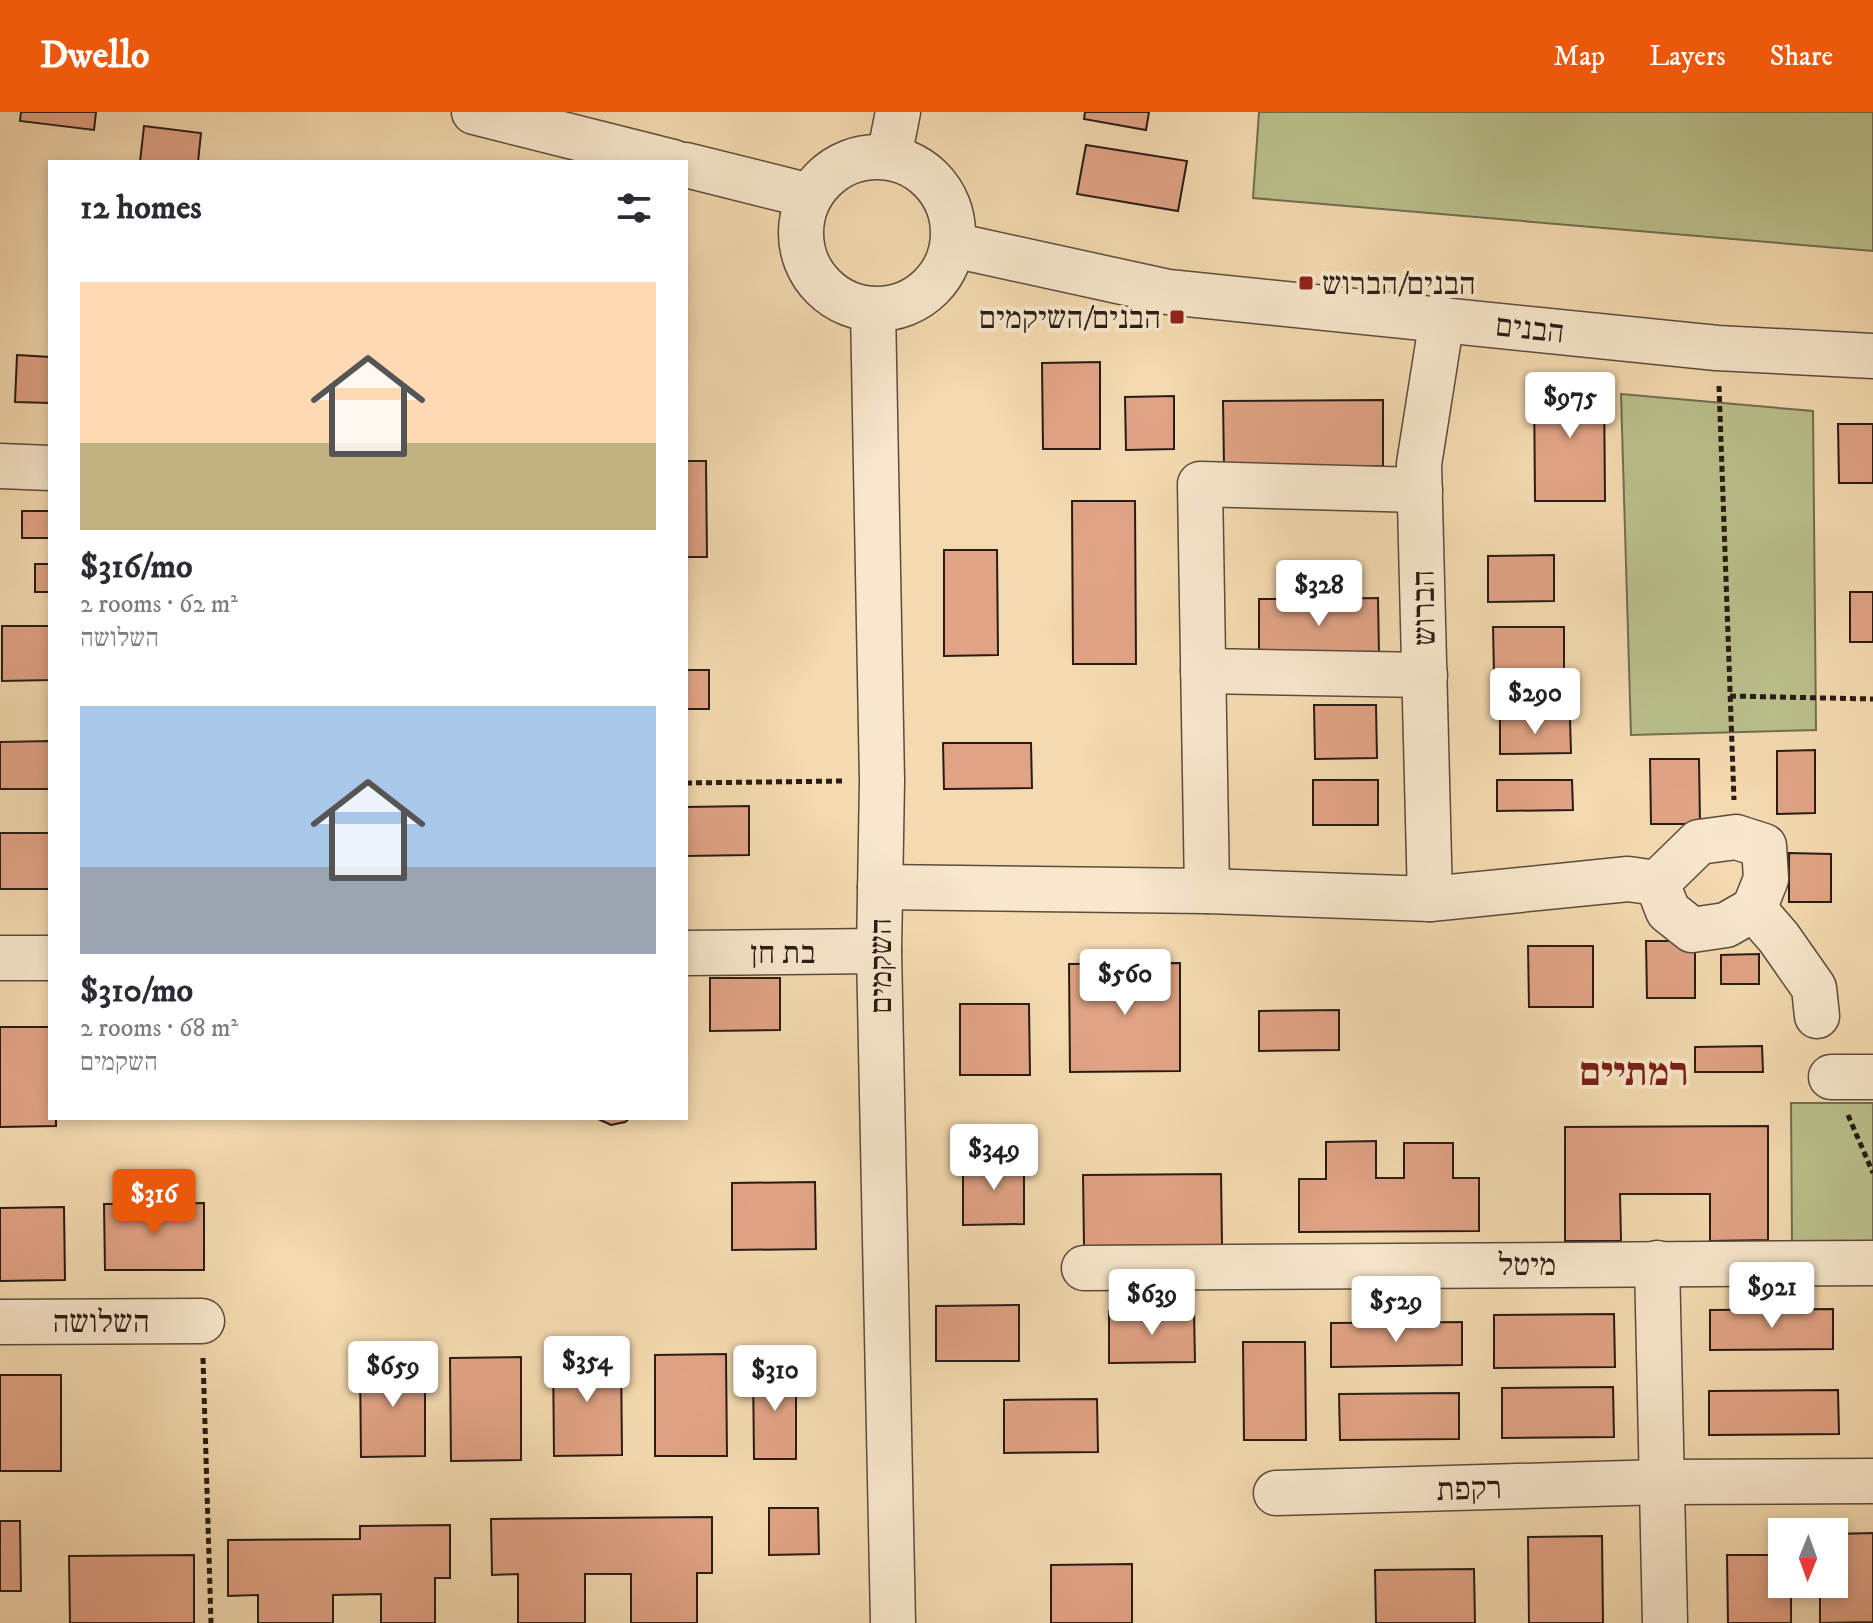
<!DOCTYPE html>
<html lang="en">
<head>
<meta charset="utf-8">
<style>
	body { margin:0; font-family:"IM FELL DW Pica","Frank Ruhl Libre",serif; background:#f2f2f3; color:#2b2b33; height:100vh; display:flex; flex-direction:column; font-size:30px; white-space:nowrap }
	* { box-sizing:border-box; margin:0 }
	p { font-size:26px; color:#7c7c81 }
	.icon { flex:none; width:44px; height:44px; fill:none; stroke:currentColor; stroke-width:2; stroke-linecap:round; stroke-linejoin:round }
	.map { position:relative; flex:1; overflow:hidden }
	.drawer { position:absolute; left:48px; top:48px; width:640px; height:960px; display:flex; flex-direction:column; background:#fff; border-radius:0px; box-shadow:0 4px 12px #0003 }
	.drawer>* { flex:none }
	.needle { width:52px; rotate:181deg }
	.tools { position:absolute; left:1768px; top:1406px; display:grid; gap:16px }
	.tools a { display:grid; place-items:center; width:80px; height:80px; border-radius:0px; background:#fff; box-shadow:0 4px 12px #0003; font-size:40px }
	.price { position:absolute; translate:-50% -68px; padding:0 18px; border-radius:8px; background:#fff; color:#222; font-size:26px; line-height:52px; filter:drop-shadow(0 2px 4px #0008) }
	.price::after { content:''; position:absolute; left:50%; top:48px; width:24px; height:18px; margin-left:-12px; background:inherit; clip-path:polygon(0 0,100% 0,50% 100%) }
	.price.on { background:#ea580c; color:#fff }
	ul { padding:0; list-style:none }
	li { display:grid; align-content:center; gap:16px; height:424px; padding:0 32px }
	li span { display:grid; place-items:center; height:248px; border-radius:0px; color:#555 }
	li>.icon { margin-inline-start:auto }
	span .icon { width:144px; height:144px; fill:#fffc; stroke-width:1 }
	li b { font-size:34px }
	h2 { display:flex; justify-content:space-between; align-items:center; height:96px; padding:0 32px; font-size:34px }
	header { display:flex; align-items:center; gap:48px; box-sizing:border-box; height:112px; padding:0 40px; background:#ea580c; color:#fff }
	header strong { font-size:38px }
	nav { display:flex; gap:44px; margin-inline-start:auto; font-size:28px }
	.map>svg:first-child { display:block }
</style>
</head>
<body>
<header>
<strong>Dwello</strong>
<nav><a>Map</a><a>Layers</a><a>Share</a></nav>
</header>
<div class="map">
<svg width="1873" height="1511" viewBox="0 0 1873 1511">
	<rect width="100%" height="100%" fill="#f4dab0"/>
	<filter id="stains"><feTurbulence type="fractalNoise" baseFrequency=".0025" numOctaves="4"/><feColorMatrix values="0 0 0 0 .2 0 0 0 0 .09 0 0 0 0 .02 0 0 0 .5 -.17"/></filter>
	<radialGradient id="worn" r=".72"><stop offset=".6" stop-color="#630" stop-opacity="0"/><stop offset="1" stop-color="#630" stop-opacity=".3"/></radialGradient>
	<!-- green -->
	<g fill="#bac08c" stroke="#726e50" stroke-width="2">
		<polygon points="1259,0 1873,0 1873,139 1253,86"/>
		<polygon points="1621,282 1813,299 1816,618 1631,623"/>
		<polygon points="1791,991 1873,991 1873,1132 1792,1132"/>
	</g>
	<!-- building -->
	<g fill="#e1a385" stroke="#291c15" stroke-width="2">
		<polygon points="21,0 96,0 94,18 20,9"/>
		<polygon points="1085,0 1149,0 1146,18 1084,7"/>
		<polygon points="144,14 201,21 198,50 140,50"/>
		<polygon points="1086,33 1187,49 1178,99 1077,82"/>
		<polygon points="17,243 50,245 50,291 15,290"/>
		<polygon points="1100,250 1100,337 1043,337 1042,251"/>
		<polygon points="1534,266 1604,266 1605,389 1535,389"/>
		<polygon points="1174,284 1174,337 1126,338 1125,285"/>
		<polygon points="1383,288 1383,354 1224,355 1223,289"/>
		<polygon points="1838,312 1873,312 1873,371 1839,371"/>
		<polygon points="686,349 706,349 707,445 686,445"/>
		<polygon points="1072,389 1135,389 1136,552 1073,552"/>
		<rect x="22" y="399" width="28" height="27"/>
		<polygon points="944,438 997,438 998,543 944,544"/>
		<polygon points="1554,443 1554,489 1488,490 1488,444"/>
		<rect x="35" y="452" width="15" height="28"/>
		<rect x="1850" y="480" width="23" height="50"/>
		<polygon points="1378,486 1379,544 1259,545 1259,487"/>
		<polygon points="2,514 50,514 50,568 2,569"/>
		<polygon points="1493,515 1564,515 1564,562 1494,563"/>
		<rect x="686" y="558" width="23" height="39"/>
		<polygon points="1314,593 1376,593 1377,646 1315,647"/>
		<polygon points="1500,607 1570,607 1571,641 1500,642"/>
		<polygon points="50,629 50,677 0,677 0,630"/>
		<polygon points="943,631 1031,631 1032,676 944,677"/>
		<polygon points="1815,638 1815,701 1777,702 1777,639"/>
		<polygon points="1650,647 1699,647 1700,712 1651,712"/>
		<rect x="1313" y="668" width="65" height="45"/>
		<polygon points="1497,668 1572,668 1573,698 1497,699"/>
		<polygon points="749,694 749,743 686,744 686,695"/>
		<rect x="0" y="721" width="50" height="56"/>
		<polygon points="1789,741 1831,742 1831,790 1789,790"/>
		<polygon points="1646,829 1695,829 1695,886 1647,886"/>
		<polygon points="1528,834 1593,834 1593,895 1529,895"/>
		<polygon points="1759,842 1759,872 1721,872 1721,843"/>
		<polygon points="1180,851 1180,959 1070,960 1069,852"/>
		<polygon points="710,866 780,866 780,918 710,919"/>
		<polygon points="960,892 1029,892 1030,963 960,963"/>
		<polygon points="1339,898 1339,938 1259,939 1259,899"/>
		<polygon points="0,915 50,915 50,1006 56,1006 56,1014 0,1015"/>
		<polygon points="1762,934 1763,960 1695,960 1695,935"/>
		<polygon points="596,1006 630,1006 625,1010 611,1013"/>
		<polygon points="1768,1014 1768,1128 1710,1129 1710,1082 1620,1082 1621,1129 1565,1129 1565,1015"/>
		<polygon points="1376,1029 1376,1066 1404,1066 1404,1031 1453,1031 1453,1066 1479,1066 1479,1119 1299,1120 1299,1067 1326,1067 1326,1030"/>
		<polygon points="1024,1047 1024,1112 963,1113 963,1048"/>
		<polygon points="1221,1062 1222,1133 1084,1134 1083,1063"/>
		<polygon points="815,1070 816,1137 732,1138 732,1071"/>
		<polygon points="204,1091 204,1158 105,1158 104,1092"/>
		<polygon points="64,1095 65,1168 0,1169 0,1096"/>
		<polygon points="1019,1193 1019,1249 936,1249 936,1194"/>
		<polygon points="1833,1197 1833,1237 1710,1238 1710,1198"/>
		<polygon points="1194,1198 1195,1250 1109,1251 1109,1199"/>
		<polygon points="1614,1202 1615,1255 1494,1256 1494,1203"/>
		<polygon points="1462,1210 1462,1253 1331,1255 1331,1211"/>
		<polygon points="1243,1230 1305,1230 1306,1328 1244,1328"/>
		<polygon points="553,1241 621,1241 622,1343 554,1344"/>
		<polygon points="726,1242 727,1344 655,1344 655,1243"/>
		<polygon points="521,1245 521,1348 451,1349 450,1246"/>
		<polygon points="425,1250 425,1344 361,1345 360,1251"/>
		<polygon points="753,1256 796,1256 796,1347 754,1347"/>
		<rect x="0" y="1263" width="61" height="96"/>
		<polygon points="1613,1275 1614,1325 1502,1326 1502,1276"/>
		<polygon points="1838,1278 1839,1322 1709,1323 1709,1279"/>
		<polygon points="1459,1281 1459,1327 1340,1328 1339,1282"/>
		<polygon points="1097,1287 1098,1340 1004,1341 1004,1288"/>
		<polygon points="769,1396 818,1396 819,1442 769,1443"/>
		<polygon points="712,1405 712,1461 697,1461 697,1511 631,1511 631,1462 585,1462 585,1511 518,1511 518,1462 492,1463 491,1407"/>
		<polygon points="0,1409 20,1409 21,1479 0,1479"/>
		<polygon points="450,1413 450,1466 435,1466 435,1511 381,1511 381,1482 333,1483 333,1511 258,1511 258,1483 228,1484 228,1428 360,1427 360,1414"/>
		<polygon points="1873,1421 1873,1510 1820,1511 1820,1472 1834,1472 1834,1422"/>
		<polygon points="1602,1424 1603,1511 1529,1511 1528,1425"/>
		<polygon points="194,1443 194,1511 70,1511 69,1444"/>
		<polygon points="1727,1443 1782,1443 1782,1472 1791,1472 1791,1511 1728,1511"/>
		<polygon points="1132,1452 1132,1511 1051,1511 1051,1453"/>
		<polygon points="1474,1457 1475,1511 1376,1511 1375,1458"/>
	</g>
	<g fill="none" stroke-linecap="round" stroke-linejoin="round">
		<!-- minor casing -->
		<g stroke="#5c4c3c" stroke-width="47">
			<g id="minor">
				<polyline points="474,0 673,50"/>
				<polyline points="889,45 898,0"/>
				<circle cx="877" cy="121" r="76"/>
				<polyline points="686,53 810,84"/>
				<polyline points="953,133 1168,180 1717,236 1873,244"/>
				<polyline points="873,197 882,669 879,839 893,1511"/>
				<polyline points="0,354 50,356"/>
				<polyline points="1203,559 1425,563"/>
				<polyline points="1657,771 1699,730 1736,725 1764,734 1766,767 1754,797"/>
				<polyline points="880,775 1207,779 1430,787 1419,352 1442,207"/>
				<polyline points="1207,779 1200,372 1420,378"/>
				<polyline points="1430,787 1628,767 1657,771 1668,799 1692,818 1726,813 1754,797 1779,826 1814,876 1817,904"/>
				<polyline points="686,841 879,839"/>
				<polyline points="0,846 50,846"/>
				<polyline points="1831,965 1873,965"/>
				<polyline points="1657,1151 1665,1511"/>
				<polyline points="1084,1156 1873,1151"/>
				<polyline points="0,1210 202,1209"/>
				<polyline points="1276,1381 1662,1370 1873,1369"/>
			</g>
		</g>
		<!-- path -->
		<g stroke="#291c15" stroke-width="5" stroke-dasharray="6 4" stroke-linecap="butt">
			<polyline points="1719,274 1734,688"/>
			<polyline points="1730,584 1873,587"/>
			<polyline points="686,671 845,669"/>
			<polyline points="1848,1003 1873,1061"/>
			<polyline points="203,1246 211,1511"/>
		</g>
		<!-- minor -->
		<use href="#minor" stroke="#f8e7cc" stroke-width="44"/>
	</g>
	<!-- markers -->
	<g fill="#8f2418" stroke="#f8e7cc" stroke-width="3">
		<rect x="1298" y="163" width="16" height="16" rx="4"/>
		<rect x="1169" y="197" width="16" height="16" rx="4"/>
	</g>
	<g text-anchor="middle" stroke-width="8" stroke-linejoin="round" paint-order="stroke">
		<!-- poi labels -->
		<g font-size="32" fill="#291c15" stroke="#f8e7cc" text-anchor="start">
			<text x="1322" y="182">הבנים/הברוש</text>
			<text x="1161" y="216" text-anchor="end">הבנים/השיקמים</text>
		</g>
		<!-- street labels -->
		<g font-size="32" fill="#291c15" stroke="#f8e7cc">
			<text transform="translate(1530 216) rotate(6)" y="11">הבנים</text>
			<text transform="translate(1423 496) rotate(-91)" y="11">הברוש</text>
			<text x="783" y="851">בת חן</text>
			<text transform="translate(880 854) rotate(-90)" y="11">השקמים</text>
			<text x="1527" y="1163">מיטל</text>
			<text x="101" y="1220">השלושה</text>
			<text transform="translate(1469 1376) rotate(-2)" y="11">רקפת</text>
		</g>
		<!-- district labels -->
		<g font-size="40" font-weight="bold" fill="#7a1f14" stroke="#f8e7cc">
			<text x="1634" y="973">רמתיים</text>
		</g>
	</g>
	<rect width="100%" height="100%" filter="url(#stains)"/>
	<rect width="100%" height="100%" fill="url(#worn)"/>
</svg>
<div class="tools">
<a><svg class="needle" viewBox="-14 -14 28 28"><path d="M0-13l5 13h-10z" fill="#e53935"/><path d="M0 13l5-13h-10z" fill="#7c7c81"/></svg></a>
</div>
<b class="price" style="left:1570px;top:328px">$975</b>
<b class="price" style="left:1319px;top:516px">$328</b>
<b class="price" style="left:1535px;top:624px">$290</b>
<b class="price" style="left:1125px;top:905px">$560</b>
<b class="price" style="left:994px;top:1080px">$349</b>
<b class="price on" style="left:154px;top:1125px">$316</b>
<b class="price" style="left:1772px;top:1218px">$921</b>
<b class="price" style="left:1152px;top:1225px">$639</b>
<b class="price" style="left:1396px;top:1232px">$529</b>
<b class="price" style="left:587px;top:1292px">$354</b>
<b class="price" style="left:393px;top:1297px">$659</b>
<b class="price" style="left:775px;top:1301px">$310</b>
<section class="drawer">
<h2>12 homes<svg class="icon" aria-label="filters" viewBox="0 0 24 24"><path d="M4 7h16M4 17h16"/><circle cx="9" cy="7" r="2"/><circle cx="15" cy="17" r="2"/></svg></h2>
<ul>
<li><span style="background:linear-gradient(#ffd9b3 65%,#c2b280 0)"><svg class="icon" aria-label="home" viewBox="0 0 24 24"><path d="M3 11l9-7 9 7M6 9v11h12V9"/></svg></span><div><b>$316/mo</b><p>2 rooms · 62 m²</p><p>השלושה</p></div></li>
<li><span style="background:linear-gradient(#a9c7e8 65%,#9aa5b1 0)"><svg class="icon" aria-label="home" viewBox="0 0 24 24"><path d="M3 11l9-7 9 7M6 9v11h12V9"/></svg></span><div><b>$310/mo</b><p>2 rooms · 68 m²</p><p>השקמים</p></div></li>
</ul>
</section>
</div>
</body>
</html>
